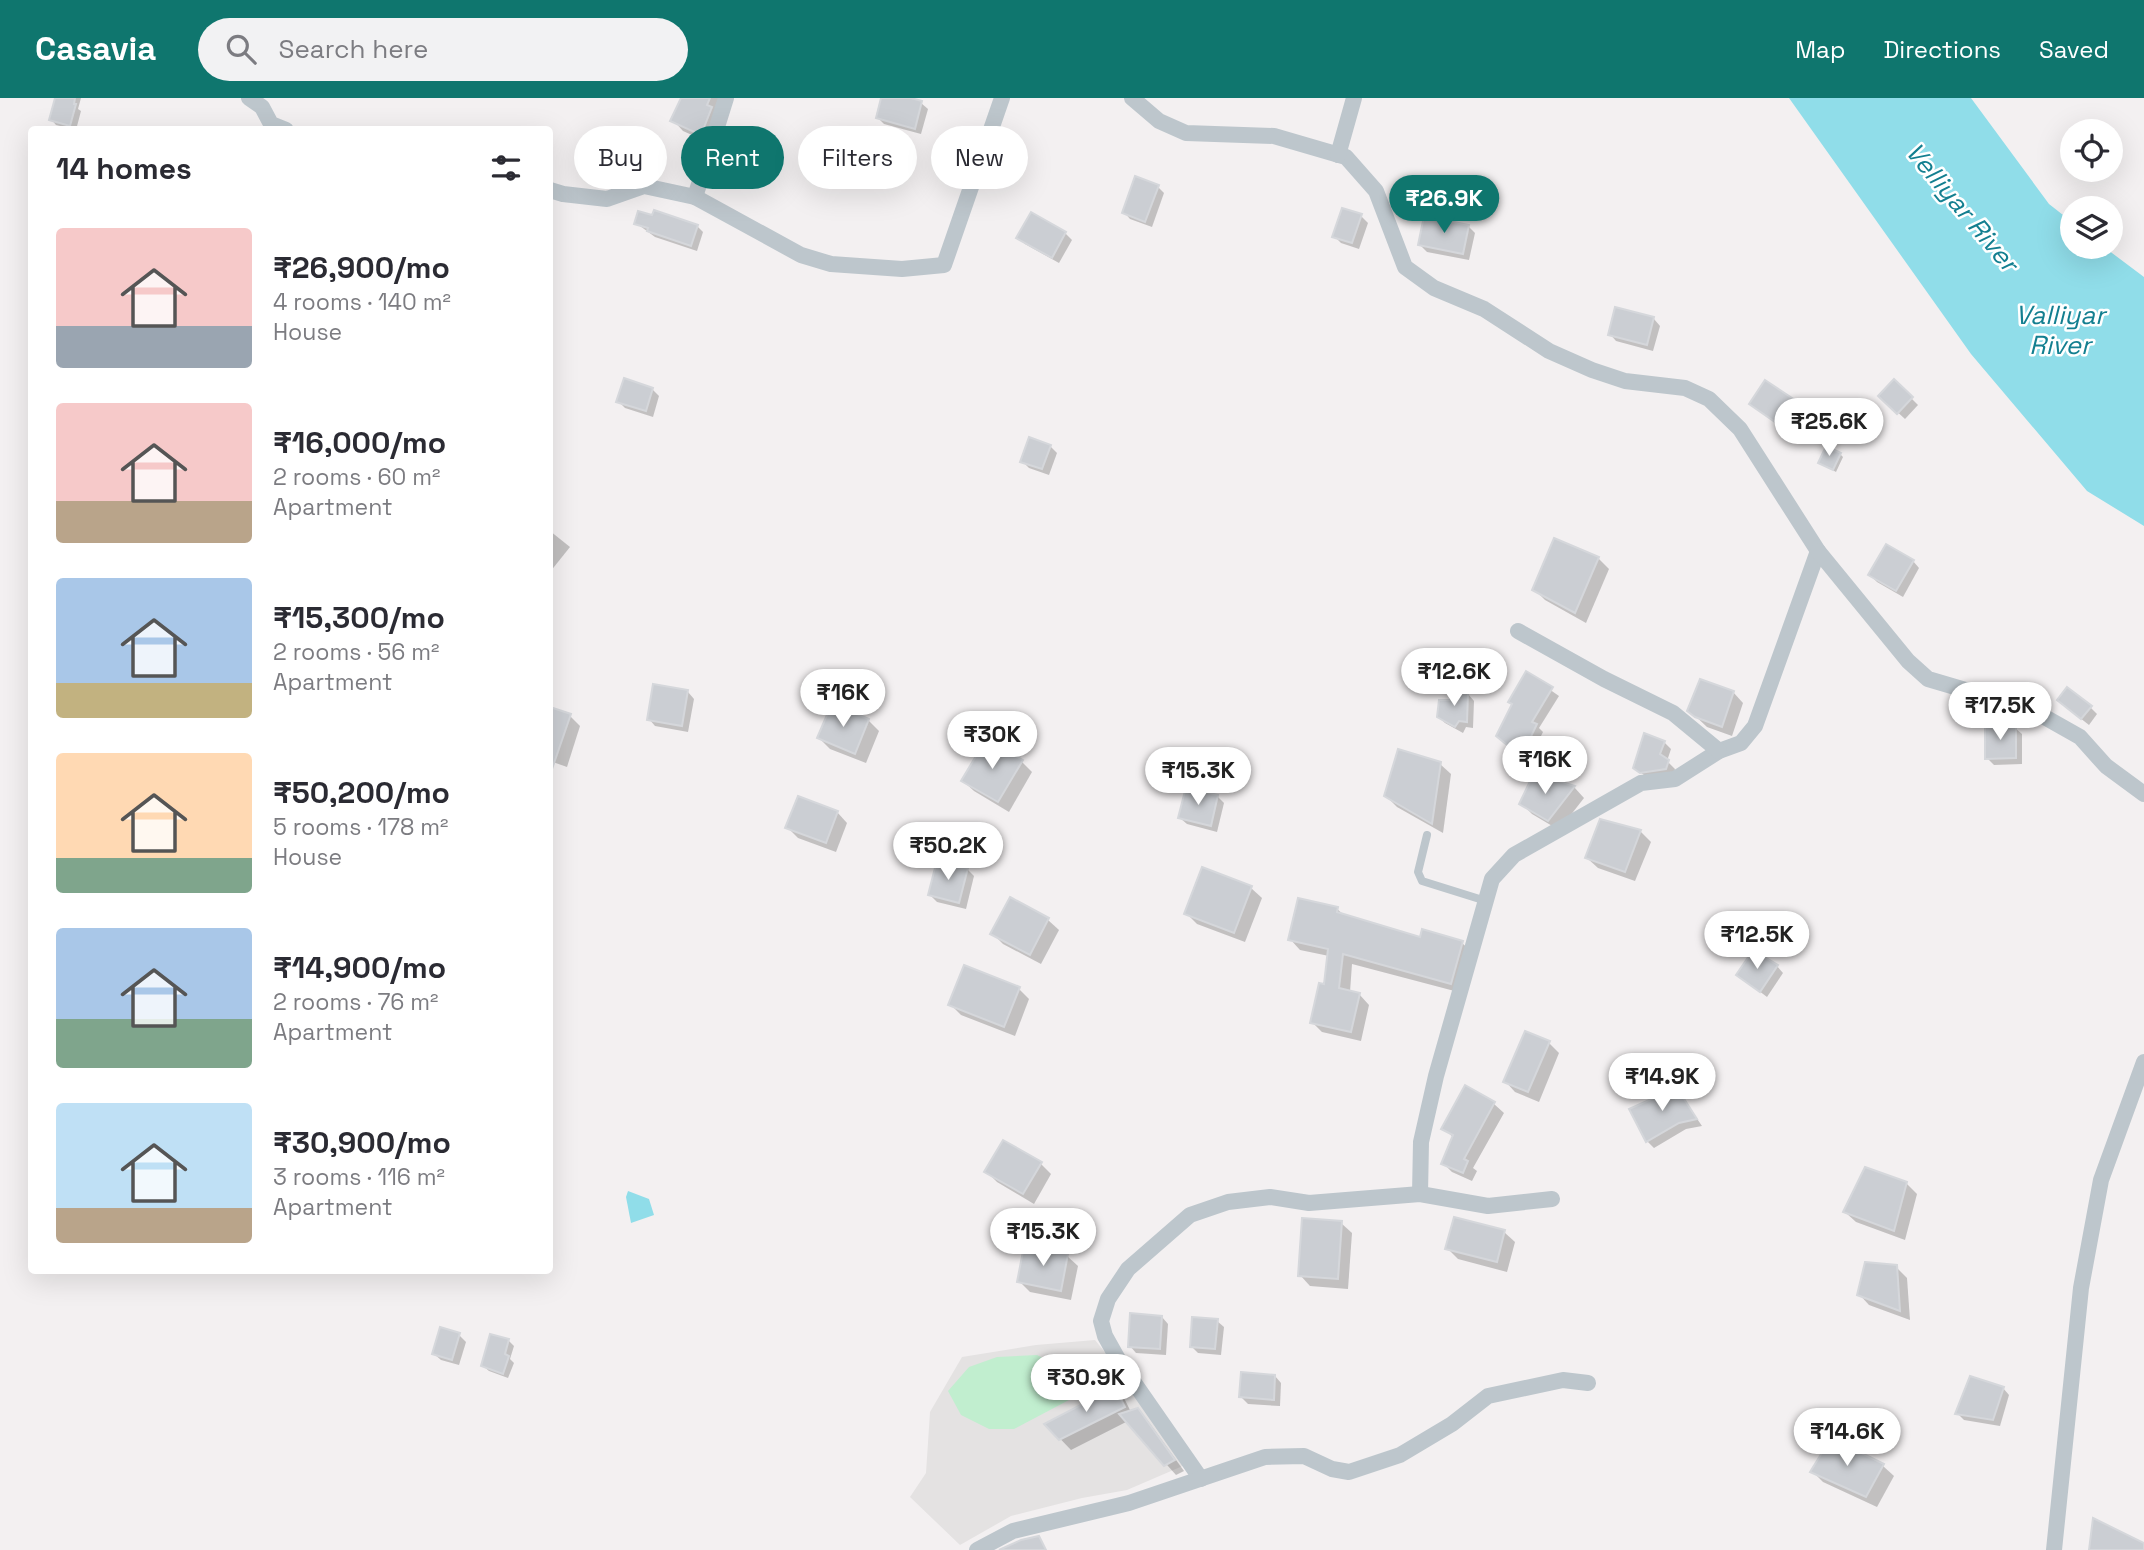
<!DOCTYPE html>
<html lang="en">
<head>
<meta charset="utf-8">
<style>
	body { margin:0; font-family:"Space Grotesk",sans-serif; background:#f2f2f3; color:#2b2b33; height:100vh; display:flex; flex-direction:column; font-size:26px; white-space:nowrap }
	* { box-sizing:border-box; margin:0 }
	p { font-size:23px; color:#7c7c81 }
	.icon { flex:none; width:38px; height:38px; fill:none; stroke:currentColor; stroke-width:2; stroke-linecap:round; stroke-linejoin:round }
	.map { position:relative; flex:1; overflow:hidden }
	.side { position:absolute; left:28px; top:28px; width:525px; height:1148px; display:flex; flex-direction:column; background:#fff; border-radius:7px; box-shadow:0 7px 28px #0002 }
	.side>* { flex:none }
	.banner { position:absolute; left:574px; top:28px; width:665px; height:63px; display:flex; gap:14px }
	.buttons { position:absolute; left:2060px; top:21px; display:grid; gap:14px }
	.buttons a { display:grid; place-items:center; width:63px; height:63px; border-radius:50%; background:#fff; box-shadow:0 7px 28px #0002; font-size:35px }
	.price { position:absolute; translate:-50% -60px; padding:0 16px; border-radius:24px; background:#fff; color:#222; font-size:23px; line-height:46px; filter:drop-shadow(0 2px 4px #0008) }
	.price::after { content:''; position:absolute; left:50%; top:42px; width:21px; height:16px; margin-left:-10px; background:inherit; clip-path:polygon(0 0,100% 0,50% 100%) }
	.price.on { background:#0f766e; color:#fff }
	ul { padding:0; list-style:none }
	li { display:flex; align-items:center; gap:21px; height:175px; padding:0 28px }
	li span { display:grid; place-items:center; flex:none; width:196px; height:140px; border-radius:7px; color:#555 }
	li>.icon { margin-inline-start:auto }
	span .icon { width:84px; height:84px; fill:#fffc; stroke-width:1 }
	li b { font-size:30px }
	h2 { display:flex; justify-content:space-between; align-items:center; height:84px; padding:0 28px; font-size:30px }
	.chip { padding:0 24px; border-radius:32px; background:#fff; box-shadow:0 7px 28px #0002; font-size:24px; line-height:63px }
	.chip.on { background:#0f766e; color:#fff }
	header { display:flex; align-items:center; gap:42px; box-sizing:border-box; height:98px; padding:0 35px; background:#0f766e; color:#fff }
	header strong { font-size:33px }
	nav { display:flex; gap:38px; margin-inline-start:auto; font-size:24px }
	.search { width:490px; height:63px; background:#f2f2f3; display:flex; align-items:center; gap:18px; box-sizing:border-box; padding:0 24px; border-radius:38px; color:#7c7c81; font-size:26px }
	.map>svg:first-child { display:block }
</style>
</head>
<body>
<header>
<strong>Casavia</strong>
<div class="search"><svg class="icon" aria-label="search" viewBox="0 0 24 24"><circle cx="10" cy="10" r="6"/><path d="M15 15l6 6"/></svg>Search here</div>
<nav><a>Map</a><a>Directions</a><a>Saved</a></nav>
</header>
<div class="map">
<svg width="2144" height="1452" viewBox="0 0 2144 1452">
	<rect width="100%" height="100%" fill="#f3f0f1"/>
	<!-- education -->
	<polygon fill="#e4e2e2" points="1095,1242 1134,1290 1185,1367 1127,1392 1082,1400 1011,1418 960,1447 910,1399 926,1375 930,1314 962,1259 1036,1247"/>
	<!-- green -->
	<polygon fill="#c1eecf" points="1037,1257 1063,1270 1069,1302 1014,1331 989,1331 961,1317 948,1293 969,1269 997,1259"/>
	<!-- water -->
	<g fill="#90dde9">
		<polygon points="1789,0 1971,0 2049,106 2072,124 2072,149 2104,149 2144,179 2144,428 2087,393 1971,256"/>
		<polygon points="628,1093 649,1101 654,1117 631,1125 626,1099"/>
	</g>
	<!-- shadow -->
	<g fill="#0003">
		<polygon points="56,0 81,0 78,11 81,13 76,32 56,27 51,21"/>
		<polygon points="683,0 720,0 712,46 683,33 673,22"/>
		<polygon points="883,0 905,0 921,5 928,11 921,36 884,26 878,20"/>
		<polygon points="1158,89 1164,95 1152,129 1130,121 1124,114"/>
		<polygon points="1031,117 1065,135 1072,142 1059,165 1025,146 1018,140"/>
		<polygon points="1361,118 1368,125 1359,151 1341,145 1334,138"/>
		<polygon points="636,125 697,128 703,134 697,153 655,139"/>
		<polygon points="1468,128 1475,135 1469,162 1427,154 1420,147"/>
		<polygon points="1617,211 1654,221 1660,228 1653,253 1616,243 1610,236"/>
		<polygon points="1894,283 1918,307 1905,321 1880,298"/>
		<polygon points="652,291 659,298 653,319 625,310 618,303"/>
		<polygon points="1794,303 1800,310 1786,332 1751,306"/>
		<polygon points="1050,348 1057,355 1049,377 1029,370 1022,363"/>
		<polygon points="1840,356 1843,359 1836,374 1820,365"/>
		<polygon points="550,433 570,449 550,474"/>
		<polygon points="1598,460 1609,471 1586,525 1545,502 1534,491"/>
		<polygon points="1913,463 1919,470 1903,499 1877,484 1870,477"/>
		<polygon points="1526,575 1559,598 1539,630 1543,634 1534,652 1525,649 1520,658 1505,645"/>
		<polygon points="688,594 694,601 688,634 655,628 649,621"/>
		<polygon points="1733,594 1743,605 1732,638 1707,629 1689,612"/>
		<polygon points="1468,596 1474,603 1473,630 1466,629 1463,635 1445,625 1438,618 1451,604"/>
		<polygon points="2066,609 2091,610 2097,616 2089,627"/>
		<polygon points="550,611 570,618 580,628 567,669 550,663"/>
		<polygon points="868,622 879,633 866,665 830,651 819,640"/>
		<polygon points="2015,630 2022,636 2022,666 1994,667 1987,660"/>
		<polygon points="1664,644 1671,651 1667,663 1675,671 1673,678 1649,681 1635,670"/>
		<polygon points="1022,664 1032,674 1009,714 974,693 963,683"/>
		<polygon points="1440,666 1451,676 1443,735 1397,709 1386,698"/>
		<polygon points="1534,677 1574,689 1584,700 1559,732 1532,716 1521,705"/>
		<polygon points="1217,698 1224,705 1217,734 1187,726 1180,720"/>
		<polygon points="837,714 847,725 836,754 798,740 788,730"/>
		<polygon points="1640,733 1651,744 1635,783 1598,770 1587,760"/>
		<polygon points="967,771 974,778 966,811 937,804 930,797"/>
		<polygon points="1251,790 1262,800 1245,844 1197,826 1186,815"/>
		<polygon points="1011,802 1048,822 1059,832 1041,866 1003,846 992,835"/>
		<polygon points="1337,811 1344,817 1421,841 1462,845 1473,855 1462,895 1352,866 1350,894 1359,896 1369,907 1361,943 1322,934 1312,924 1325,888 1329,858 1300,852 1290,841"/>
		<polygon points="1777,868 1783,875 1767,899 1738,877"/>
		<polygon points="1019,891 1029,901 1015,938 961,917 950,906"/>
		<polygon points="1549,945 1559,955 1539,1004 1515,994 1505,983"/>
		<polygon points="1674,987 1702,1028 1686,1031 1654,1050 1647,1043 1659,1000"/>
		<polygon points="1466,990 1494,1006 1504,1015 1473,1070 1477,1073 1472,1083 1452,1074 1443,1065 1454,1040 1443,1030"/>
		<polygon points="1041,1066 1051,1076 1034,1106 997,1084 987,1074"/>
		<polygon points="1906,1085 1917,1096 1905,1142 1856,1124 1845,1114"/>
		<polygon points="1341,1125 1352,1135 1348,1191 1310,1188 1300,1177"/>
		<polygon points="1504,1134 1515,1144 1507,1174 1458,1161 1447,1150"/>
		<polygon points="1067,1158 1078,1168 1071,1202 1030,1194 1019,1183"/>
		<polygon points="1896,1169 1907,1180 1910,1222 1869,1207 1859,1196"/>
		<polygon points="1162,1219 1168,1226 1166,1257 1136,1255 1130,1248"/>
		<polygon points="1217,1223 1224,1229 1221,1257 1198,1255 1191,1248"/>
		<polygon points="459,1237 466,1244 459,1267 441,1262 434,1256"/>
		<polygon points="508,1242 514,1248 510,1261 514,1265 508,1280 489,1273 483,1268"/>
		<polygon points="1275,1278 1281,1285 1280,1308 1248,1306 1241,1299"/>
		<polygon points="2003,1290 2009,1297 2000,1328 1964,1322 1957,1315"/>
		<polygon points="1115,1292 1125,1302 1131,1314 1137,1312 1148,1323 1184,1373 1176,1377 1128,1323 1071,1352 1046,1326"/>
		<polygon points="1831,1342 1883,1368 1894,1378 1877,1409 1823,1384 1813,1374"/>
	</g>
	<!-- building -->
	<g fill="#cbced3" stroke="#d5d7db" stroke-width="2">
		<polygon points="55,0 75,0 74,6 76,6 70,28 49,22"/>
		<polygon points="681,0 710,0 707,7 712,9 701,37 670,23"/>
		<polygon points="881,0 911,0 922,3 915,31 876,20"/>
		<polygon points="1135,78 1159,87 1145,124 1122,115"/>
		<polygon points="1342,110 1362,116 1352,145 1332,139"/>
		<polygon points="654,112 698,127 691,148 647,133 648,130 634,126 638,113 652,117"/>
		<polygon points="1031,114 1066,134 1052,160 1016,140"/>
		<polygon points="1424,118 1469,127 1463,156 1418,147"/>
		<polygon points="1615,209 1654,219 1647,247 1608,237"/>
		<polygon points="624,280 653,290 646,313 616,304"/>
		<polygon points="1894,281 1913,299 1897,316 1878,298"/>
		<polygon points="1765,282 1795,302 1778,326 1749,306"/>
		<polygon points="1029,339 1051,347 1042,371 1020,364"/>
		<polygon points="1826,348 1841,355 1833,372 1818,365"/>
		<polygon points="1554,440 1599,459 1575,515 1532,492"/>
		<polygon points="1886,446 1914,462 1896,493 1868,477"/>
		<polygon points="1526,573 1553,589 1532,624 1537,626 1527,647 1518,643 1513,652 1496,638 1512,606 1508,604"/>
		<polygon points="1700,581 1734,593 1722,629 1695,619 1687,613"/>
		<polygon points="653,586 688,592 682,628 647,622"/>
		<polygon points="2067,589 2092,608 2081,621 2057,602"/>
		<polygon points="1451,591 1468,595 1467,624 1459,623 1455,629 1437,619 1439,602 1450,602"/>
		<polygon points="832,605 869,621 855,656 817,640"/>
		<polygon points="550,609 571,616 552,671 550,671"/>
		<polygon points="1985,628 2016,628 2016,660 1985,661"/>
		<polygon points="1644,635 1665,643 1660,656 1669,662 1666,671 1640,675 1633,670"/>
		<polygon points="986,641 1023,662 998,704 961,683"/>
		<polygon points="1398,651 1441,664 1432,726 1384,698"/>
		<polygon points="1534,675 1575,688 1548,723 1519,706"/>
		<polygon points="1186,689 1218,697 1211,728 1178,720"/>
		<polygon points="798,698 838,713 826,745 785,730"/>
		<polygon points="1600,721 1641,732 1625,774 1585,760"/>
		<polygon points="937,762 968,770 959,805 928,797"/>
		<polygon points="1202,769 1252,788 1234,835 1184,816"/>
		<polygon points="1010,799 1049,820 1030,857 990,836"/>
		<polygon points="1298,800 1338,809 1337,814 1420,839 1422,831 1463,843 1451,886 1343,856 1339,890 1360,895 1351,934 1310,925 1319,885 1324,886 1328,851 1288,842"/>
		<polygon points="1753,852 1778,867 1760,894 1736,877"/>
		<polygon points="964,867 1020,889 1004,929 948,907"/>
		<polygon points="1525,933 1550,943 1528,994 1503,984"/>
		<polygon points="1674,985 1697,1021 1679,1025 1646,1044 1629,1011 1658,998"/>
		<polygon points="1465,987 1495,1004 1464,1061 1468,1063 1463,1075 1441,1066 1453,1037 1441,1031"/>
		<polygon points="1003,1042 1042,1064 1023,1096 984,1074"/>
		<polygon points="1865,1069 1907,1084 1894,1133 1843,1114"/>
		<polygon points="1454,1119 1505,1132 1497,1164 1445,1151"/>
		<polygon points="1302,1120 1342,1123 1338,1181 1298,1178"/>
		<polygon points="1024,1148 1068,1156 1061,1193 1017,1184"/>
		<polygon points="1865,1164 1897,1167 1900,1213 1857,1197"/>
		<polygon points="1130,1215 1162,1218 1160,1251 1128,1249"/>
		<polygon points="1192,1219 1218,1221 1215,1251 1190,1249"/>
		<polygon points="440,1229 460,1235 452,1262 432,1256"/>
		<polygon points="490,1236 509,1241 505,1256 509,1258 503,1276 481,1268"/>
		<polygon points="1241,1274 1275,1277 1274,1302 1239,1299"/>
		<polygon points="1970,1278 2004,1289 1993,1322 1955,1316"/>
		<polygon points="1115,1289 1125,1309 1059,1342 1044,1326"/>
		<polygon points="1138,1310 1175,1362 1164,1368 1119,1316"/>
		<polygon points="1831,1340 1884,1366 1866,1399 1810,1374"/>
		<polygon points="2093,1420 2144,1445 2144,1452 2089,1452"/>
		<polygon points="1039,1438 1046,1452 999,1452 1021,1442"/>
	</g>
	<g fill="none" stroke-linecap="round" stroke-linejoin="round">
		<!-- lane -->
		<polyline stroke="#bdc6cc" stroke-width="8" points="1427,737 1418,774 1422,783 1486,803"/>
		<!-- street -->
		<g stroke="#bdc6cc" stroke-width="16">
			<polyline points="249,0 262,9 271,26 286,32"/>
			<polyline points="1132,0 1159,23 1186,35 1274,38 1346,59 1376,93 1405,169 1434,190 1484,211 1549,253 1592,272 1625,283 1685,290 1709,301 1740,331 1818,453 1755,628 1741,645 1719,653 1675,681 1641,685 1514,757 1492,781 1436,978 1421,1044 1420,1096"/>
			<polyline points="1338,57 1354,0"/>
			<polyline points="550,92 563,96 607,101 644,88 695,99 801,157 831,166 902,171 944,167 1002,0"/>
			<polyline points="695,99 726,0"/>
			<polyline points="1818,453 1908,563 1928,581 2006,604 2041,617 2080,639 2106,668 2144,696"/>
			<polyline points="1518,533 1604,581 1673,615 1719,653"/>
			<polyline points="1201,1381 1119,1263 1105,1238 1101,1223 1108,1201 1128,1171 1190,1117 1228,1104 1270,1099 1309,1105 1420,1096 1488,1108 1552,1101"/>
			<polyline points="977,1452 1013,1433 1129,1405 1265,1359 1304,1358 1332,1371 1349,1374 1400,1357 1452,1326 1488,1298 1563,1282 1588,1285"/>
			<polyline points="2054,1452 2081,1190 2101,1082 2144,964"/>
		</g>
	</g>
	<g text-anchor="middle" stroke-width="5" stroke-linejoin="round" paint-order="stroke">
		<!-- water labels -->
		<g font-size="26" font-style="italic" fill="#137f90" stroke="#fff">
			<text transform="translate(1962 109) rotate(50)" y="9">Velliyar River</text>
			<text x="2060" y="226">Valliyar<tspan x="2060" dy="30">River</tspan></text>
		</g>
	</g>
</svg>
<div class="buttons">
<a><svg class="icon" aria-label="locate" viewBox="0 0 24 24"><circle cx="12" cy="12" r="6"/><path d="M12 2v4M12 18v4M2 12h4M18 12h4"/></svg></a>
<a><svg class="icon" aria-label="layers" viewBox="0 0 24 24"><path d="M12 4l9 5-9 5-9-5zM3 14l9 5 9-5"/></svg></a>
</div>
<b class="price on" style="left:1444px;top:137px">₹26.9K</b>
<b class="price" style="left:1829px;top:360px">₹25.6K</b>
<b class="price" style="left:1454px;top:610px">₹12.6K</b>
<b class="price" style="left:843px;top:631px">₹16K</b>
<b class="price" style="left:2000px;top:644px">₹17.5K</b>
<b class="price" style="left:992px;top:673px">₹30K</b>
<b class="price" style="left:1545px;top:698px">₹16K</b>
<b class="price" style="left:1198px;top:709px">₹15.3K</b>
<b class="price" style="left:948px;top:784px">₹50.2K</b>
<b class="price" style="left:1757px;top:873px">₹12.5K</b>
<b class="price" style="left:1662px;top:1015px">₹14.9K</b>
<b class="price" style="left:1043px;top:1170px">₹15.3K</b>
<b class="price" style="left:1086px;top:1316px">₹30.9K</b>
<b class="price" style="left:1847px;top:1370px">₹14.6K</b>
<div class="banner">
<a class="chip">Buy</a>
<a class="chip on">Rent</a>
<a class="chip">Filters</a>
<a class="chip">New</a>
</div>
<section class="side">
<h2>14 homes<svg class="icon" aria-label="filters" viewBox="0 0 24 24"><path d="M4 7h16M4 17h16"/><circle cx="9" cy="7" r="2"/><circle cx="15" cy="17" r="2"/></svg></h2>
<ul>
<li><span style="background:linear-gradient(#f6c9c9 70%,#9aa5b1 0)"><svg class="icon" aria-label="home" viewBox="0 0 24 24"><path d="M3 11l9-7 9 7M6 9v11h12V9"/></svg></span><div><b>₹26,900/mo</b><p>4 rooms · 140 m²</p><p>House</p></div></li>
<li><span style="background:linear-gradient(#f6c9c9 70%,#b9a48a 0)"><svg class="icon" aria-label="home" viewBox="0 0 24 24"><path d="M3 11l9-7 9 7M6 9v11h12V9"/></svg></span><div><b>₹16,000/mo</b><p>2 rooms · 60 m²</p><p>Apartment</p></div></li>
<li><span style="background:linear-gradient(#a9c7e8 75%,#c2b280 0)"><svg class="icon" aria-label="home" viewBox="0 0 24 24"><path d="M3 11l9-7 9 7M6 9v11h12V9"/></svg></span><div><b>₹15,300/mo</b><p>2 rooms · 56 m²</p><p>Apartment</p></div></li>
<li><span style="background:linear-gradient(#ffd9b3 75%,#7fa58c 0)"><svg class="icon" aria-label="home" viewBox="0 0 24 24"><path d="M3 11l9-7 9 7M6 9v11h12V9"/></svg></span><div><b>₹50,200/mo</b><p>5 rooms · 178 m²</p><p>House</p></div></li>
<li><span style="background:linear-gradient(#a9c7e8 65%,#7fa58c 0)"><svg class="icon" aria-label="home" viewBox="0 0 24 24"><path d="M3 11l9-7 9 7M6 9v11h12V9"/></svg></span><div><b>₹14,900/mo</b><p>2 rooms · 76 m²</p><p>Apartment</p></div></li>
<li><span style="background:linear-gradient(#bfe0f5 75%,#b9a48a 0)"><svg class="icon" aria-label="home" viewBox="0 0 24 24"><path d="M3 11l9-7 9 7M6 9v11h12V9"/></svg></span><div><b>₹30,900/mo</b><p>3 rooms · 116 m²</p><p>Apartment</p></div></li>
</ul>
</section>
</div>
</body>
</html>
